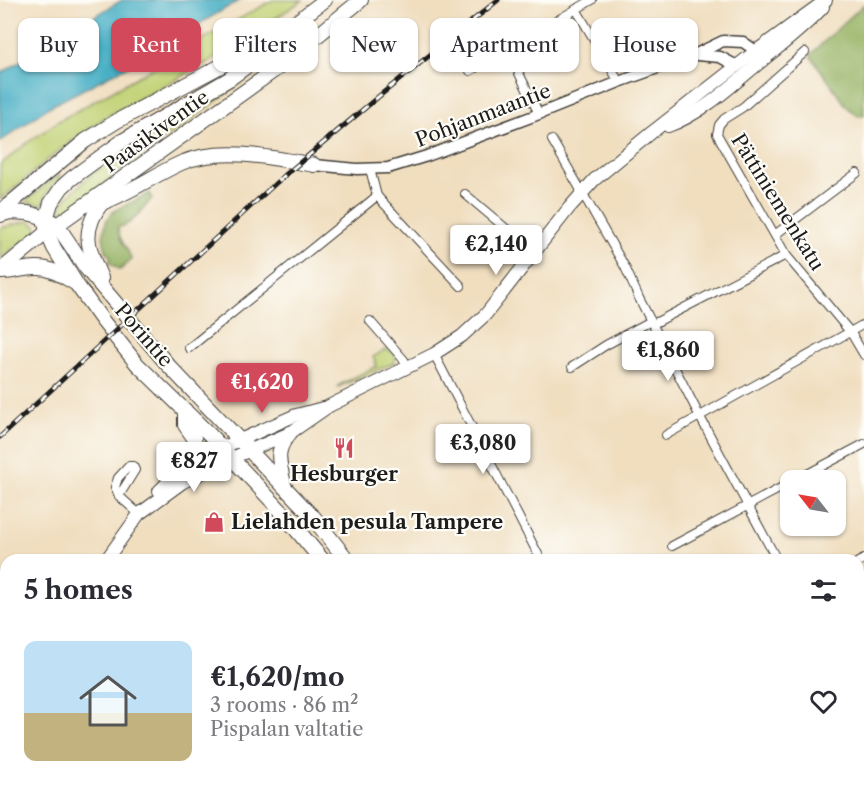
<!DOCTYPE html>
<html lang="en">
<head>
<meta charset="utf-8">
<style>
	body { margin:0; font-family:"Libre Caslon Text",serif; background:#f2f2f3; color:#2b2b33; height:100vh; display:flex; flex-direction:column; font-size:22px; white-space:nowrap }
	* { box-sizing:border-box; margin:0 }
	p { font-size:20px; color:#7c7c81 }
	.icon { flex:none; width:33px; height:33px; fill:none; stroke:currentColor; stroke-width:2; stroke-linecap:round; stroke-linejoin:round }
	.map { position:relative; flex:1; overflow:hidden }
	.sheet { position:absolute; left:0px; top:554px; width:864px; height:236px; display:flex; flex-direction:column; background:#fff; border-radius:18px 18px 0 0; box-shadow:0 2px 4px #0004 }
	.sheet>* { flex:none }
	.hud { position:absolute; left:18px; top:18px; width:828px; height:54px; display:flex; gap:12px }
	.needle { width:39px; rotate:301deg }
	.fabs { position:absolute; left:780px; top:470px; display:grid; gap:12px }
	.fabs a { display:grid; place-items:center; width:66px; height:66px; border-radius:12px; background:#fff; box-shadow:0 2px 4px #0004; font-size:30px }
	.price { position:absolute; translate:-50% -51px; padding:0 14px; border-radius:6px; background:#fff; color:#222; font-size:20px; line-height:39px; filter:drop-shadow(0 2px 3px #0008) }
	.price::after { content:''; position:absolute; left:50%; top:36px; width:18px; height:14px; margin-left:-9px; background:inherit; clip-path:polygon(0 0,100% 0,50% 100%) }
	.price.on { background:#d1495b; color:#fff }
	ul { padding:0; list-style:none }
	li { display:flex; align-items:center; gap:18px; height:150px; padding:0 24px }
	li+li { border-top:2px solid #e1e1e2 }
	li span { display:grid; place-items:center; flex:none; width:168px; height:120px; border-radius:12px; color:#555 }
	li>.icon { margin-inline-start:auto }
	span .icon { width:72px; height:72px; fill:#fffc; stroke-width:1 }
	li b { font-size:26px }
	h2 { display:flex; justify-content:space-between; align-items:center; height:72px; padding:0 24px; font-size:26px }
	.tag { padding:0 21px; border-radius:12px; background:#fff; box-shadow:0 2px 4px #0004; font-size:21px; line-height:54px }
	.tag.on { background:#d1495b; color:#fff }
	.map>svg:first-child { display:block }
</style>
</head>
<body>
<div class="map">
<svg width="864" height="788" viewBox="0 0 864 788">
	<rect width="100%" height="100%" fill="#fdfcf7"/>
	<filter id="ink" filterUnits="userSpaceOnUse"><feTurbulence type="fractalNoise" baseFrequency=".0167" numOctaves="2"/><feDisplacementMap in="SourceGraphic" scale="12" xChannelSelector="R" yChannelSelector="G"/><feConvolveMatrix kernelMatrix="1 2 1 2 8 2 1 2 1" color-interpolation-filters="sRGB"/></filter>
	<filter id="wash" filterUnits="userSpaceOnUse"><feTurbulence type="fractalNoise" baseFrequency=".008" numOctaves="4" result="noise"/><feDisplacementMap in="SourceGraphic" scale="24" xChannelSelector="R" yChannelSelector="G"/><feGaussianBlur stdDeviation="1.35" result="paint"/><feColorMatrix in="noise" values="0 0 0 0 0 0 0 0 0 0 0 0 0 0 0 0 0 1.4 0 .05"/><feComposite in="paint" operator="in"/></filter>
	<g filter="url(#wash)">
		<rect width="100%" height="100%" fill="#f0debf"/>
		<!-- green -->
		<g fill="#c1d275" stroke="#6e7748" stroke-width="1.5">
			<polygon points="273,0 303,0 214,59 106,117 57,152 0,200 0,165 27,143 59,121"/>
			<polygon points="254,69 256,72 61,215 59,214 65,199 92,174 134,146 157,127 221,91"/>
			<polygon points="59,174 61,176 48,191 42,205 25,202"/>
			<polygon points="28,221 36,225 37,231 0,258 0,228"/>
			<polygon points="386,349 394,353 396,358 394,363 338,387 339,385 377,366 373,357"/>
		</g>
		<!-- forest -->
		<g fill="#98b466" stroke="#5a6841" stroke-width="1.5">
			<polygon points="864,4 864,115 858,116 847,107 810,55"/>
			<path d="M150,193L152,198C143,209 132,226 118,227C118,242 130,249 131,260L120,270L109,262L111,258L106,251L103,237L106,221L114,211Z"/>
		</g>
		<!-- water -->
		<polygon fill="#46afc5" stroke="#316670" stroke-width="1.5" points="122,0 240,0 126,67 49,107 0,142 0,74 39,50 59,43 95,16"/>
	</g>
	<g filter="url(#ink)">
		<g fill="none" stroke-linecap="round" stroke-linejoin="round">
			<!-- minor casing -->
			<g stroke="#3c3934" stroke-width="10">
				<g id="minor">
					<polyline points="576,9 619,82"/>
					<polyline points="508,51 539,114"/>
					<polyline points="805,52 743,107 724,119 719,125 717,134 786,255 851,333 864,355"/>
					<polyline points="470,71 592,0"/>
					<polyline points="552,140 625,267 639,298 699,415 777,560"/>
					<polyline points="370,169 377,196"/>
					<polyline points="465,194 534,252"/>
					<polyline points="776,234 857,173"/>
					<polyline points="370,321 404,360 408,367"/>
					<polyline points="653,324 786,255"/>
					<polyline points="189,348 377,196 461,286"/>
					<polyline points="434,354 541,560"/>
					<polyline points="572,367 606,345 651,321"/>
					<polyline points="666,435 864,324"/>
					<polyline points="796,480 864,444"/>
					<polyline points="119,496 135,470 133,466 129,466 118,478 115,487 119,496 139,514"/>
					<polyline points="672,546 790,483"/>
					<polyline points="858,562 864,559"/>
					<polyline points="0,685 6,689"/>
					<polyline points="858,712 864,724"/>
					<polyline points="101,783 114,788"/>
					<polyline points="660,783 663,788"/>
					<polyline points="752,783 754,788"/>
					<polyline points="36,788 54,783"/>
					<polyline points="208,788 211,783"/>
				</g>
			</g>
			<!-- tertiary casing -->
			<g stroke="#3c3934" stroke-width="13">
				<g id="tertiary">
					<polyline points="697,55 720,57 737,66"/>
					<polyline points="314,165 357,169 388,168 427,156 539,114 619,82 694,55 723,41 743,42 756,51"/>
					<polyline points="192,783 200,788"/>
				</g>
			</g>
			<!-- secondary casing -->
			<g stroke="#3c3934" stroke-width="14">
				<g id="secondary">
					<path d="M668,126C704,113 734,83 763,60C784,43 805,27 823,7"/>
					<polyline points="159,491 186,464 296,415 323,408"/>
					<polyline points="106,560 139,514 183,482 232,458 290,433 329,406 434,354 462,336 486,314 569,208 594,180 651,133 756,51 826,0"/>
					<polyline points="0,723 6,714"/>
				</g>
			</g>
			<!-- trunk casing -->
			<g stroke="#3c3934" stroke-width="16">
				<g id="trunk">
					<path d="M94,206C125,196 152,176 181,163C221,146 273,158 314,165"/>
					<polyline points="0,212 85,141 117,121 249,51 287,29 325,0"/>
					<polyline points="0,215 10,212 28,213 46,218 57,225 86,268 168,365 313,517"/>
					<polyline points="0,271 47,232 279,67 361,0"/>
					<path d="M0,272C13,273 26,267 39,268C52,268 64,277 75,283"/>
					<path d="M101,278C87,247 81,230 103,201"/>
					<polyline points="185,410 185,425 194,438 195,447 186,464"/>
					<path d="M284,485C280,462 273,452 290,433"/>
					<polyline points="283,513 210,435 137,364 102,320 77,285 54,248 47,232 45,223 51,203 62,187 72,178 124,140 229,79 258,58 287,29"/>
				</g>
			</g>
			<!-- motorway casing -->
			<g stroke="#3c3934" stroke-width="17">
				<g id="motorway">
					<polyline points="283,513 322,560"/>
					<polyline points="313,517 347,560"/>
					<polyline points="436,783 438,788"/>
					<polyline points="460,783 461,788"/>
				</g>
			</g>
			<!-- minor -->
			<use href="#minor" stroke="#fff" stroke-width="8"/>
			<!-- tertiary -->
			<use href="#tertiary" stroke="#fff" stroke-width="10"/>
			<!-- secondary -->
			<use href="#secondary" stroke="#fff" stroke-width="12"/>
			<!-- trunk -->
			<use href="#trunk" stroke="#fff" stroke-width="14"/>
			<!-- motorway -->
			<use href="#motorway" stroke="#fff" stroke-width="15"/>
			<!-- rail casing -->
			<g stroke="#1c1c1c" stroke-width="5">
				<polyline id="rail" points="0,437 277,182 378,97 498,0"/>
			</g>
			<!-- rail -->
			<use href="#rail" stroke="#fdfcf7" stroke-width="3" stroke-dasharray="9" stroke-linecap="butt"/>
		</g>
	</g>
	<!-- icons -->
	<defs>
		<g id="restaurant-bare" transform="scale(1.62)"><path d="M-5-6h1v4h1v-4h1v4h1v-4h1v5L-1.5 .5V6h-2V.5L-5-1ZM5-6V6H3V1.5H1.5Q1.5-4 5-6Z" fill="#d1495b" stroke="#fdfcf7" stroke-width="2.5" paint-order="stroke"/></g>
		<g id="shop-bare" transform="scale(1.62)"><path d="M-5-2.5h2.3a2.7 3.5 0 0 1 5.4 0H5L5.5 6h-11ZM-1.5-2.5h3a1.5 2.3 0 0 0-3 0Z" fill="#d1495b" stroke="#fdfcf7" stroke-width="2.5" paint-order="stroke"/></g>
	</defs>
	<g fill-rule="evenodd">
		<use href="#restaurant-bare" x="344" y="448"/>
		<use href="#shop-bare" x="214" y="522"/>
	</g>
	<g text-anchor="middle" stroke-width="4.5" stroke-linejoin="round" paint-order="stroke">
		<!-- street labels -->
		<g font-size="20" fill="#1c1c1c" stroke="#fdfcf7">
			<text transform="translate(483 115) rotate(-21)" y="7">Pohjanmaantie</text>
			<text transform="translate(156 131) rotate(-36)" y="7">Paasikiventie</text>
			<text transform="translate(778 202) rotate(58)" y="7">Pättiniemenkatu</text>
			<text transform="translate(144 335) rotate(49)" y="7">Porintie</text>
		</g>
		<!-- poi labels -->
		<g font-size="20" font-weight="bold" fill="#1c1c1c" stroke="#fdfcf7">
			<text x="344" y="481">Hesburger</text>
			<text x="231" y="529" text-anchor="start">Lielahden pesula Tampere</text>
		</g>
	</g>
</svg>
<div class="fabs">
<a><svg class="needle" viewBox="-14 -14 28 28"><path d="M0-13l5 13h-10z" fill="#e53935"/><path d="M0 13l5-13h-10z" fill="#7c7c81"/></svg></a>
</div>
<b class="price" style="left:496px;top:276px">€2,140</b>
<b class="price" style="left:668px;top:382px">€1,860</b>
<b class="price on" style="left:262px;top:414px">€1,620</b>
<b class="price" style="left:483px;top:475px">€3,080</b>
<b class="price" style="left:194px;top:493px">€827</b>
<div class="hud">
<a class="tag">Buy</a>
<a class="tag on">Rent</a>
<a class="tag">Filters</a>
<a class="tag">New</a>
<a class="tag">Apartment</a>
<a class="tag">House</a>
</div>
<section class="sheet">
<h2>5 homes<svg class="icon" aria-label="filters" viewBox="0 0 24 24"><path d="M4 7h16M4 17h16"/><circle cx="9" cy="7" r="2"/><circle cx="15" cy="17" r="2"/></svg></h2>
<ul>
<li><span style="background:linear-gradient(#bfe0f5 60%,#c2b280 0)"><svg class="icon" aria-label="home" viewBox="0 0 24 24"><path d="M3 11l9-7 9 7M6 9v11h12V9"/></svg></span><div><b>€1,620/mo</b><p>3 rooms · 86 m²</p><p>Pispalan valtatie</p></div><svg class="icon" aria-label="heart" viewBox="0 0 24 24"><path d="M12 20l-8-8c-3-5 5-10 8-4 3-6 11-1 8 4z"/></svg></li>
</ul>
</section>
</div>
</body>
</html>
